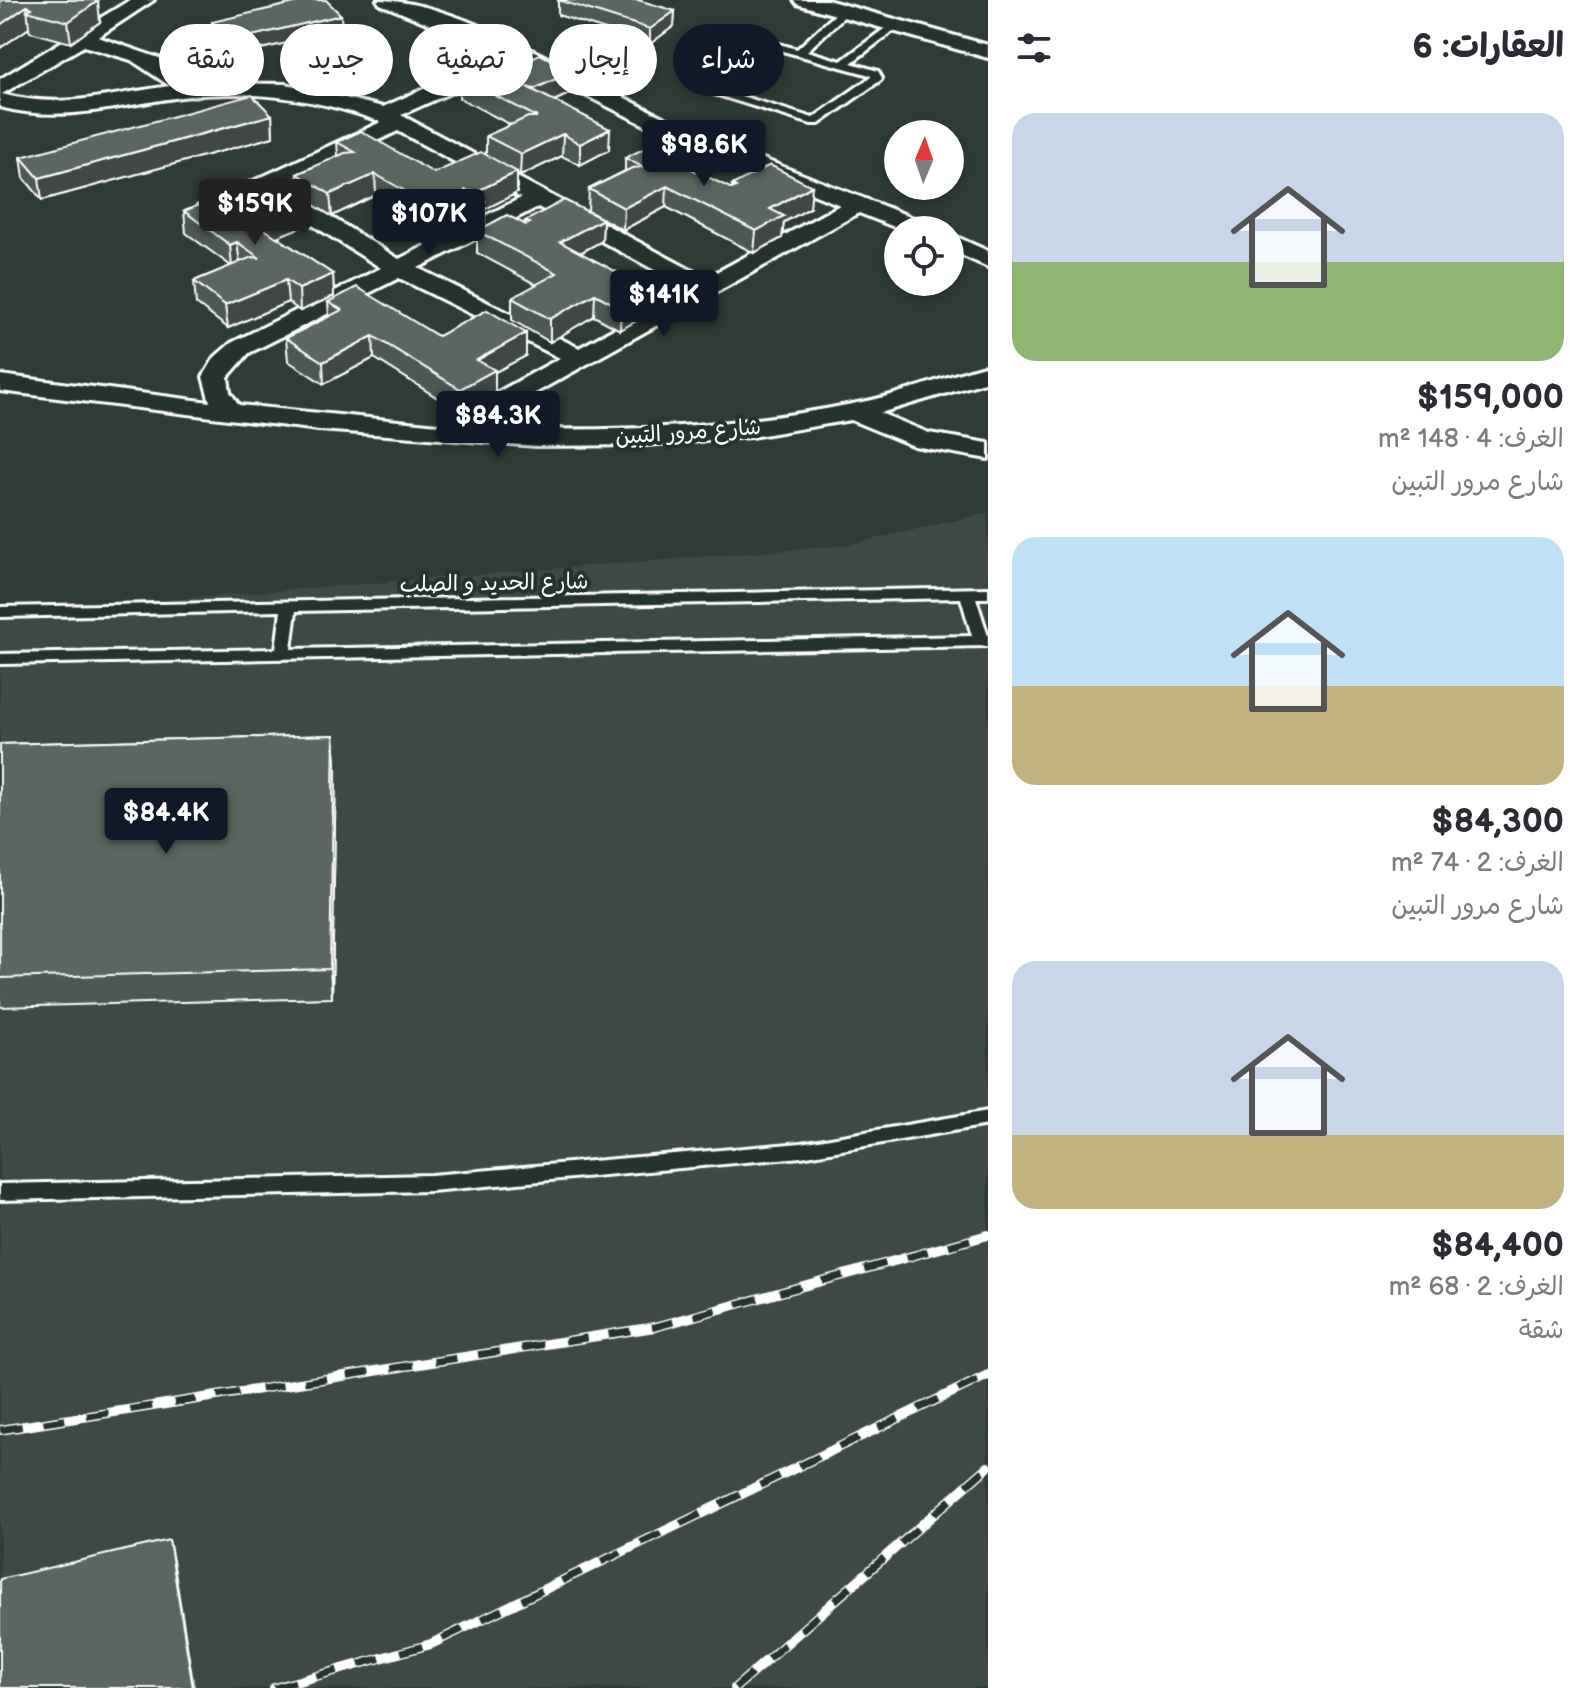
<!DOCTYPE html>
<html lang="ar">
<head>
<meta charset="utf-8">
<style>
	body { margin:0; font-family:"Balsamiq Sans","Playpen Sans Arabic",sans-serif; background:#f7f7f7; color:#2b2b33; direction:rtl; height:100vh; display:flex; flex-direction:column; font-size:30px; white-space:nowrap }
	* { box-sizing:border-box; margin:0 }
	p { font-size:26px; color:#7c7c81 }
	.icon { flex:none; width:44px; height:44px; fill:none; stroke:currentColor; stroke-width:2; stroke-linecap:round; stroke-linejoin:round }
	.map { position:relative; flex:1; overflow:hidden; direction:ltr }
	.side { display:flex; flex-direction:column; background:#fff; width:600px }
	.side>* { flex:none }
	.hud { position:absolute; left:24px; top:24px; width:760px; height:72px; direction:rtl; display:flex; gap:16px }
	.needle { width:52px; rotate:2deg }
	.buttons { position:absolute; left:884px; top:120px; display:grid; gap:16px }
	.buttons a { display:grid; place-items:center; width:80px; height:80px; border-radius:50%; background:#fff; box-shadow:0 4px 12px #0003; font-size:40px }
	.price { position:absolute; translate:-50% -68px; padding:0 18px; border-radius:8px; background:#111827; color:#fff; font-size:26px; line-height:52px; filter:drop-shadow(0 2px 4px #0008) }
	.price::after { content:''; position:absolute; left:50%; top:48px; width:24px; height:18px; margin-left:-12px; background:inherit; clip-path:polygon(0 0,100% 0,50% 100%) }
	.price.active { background:#222; color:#fff }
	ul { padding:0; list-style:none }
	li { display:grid; align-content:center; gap:16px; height:424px; padding:0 24px }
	li span { display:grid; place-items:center; height:248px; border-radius:24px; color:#555 }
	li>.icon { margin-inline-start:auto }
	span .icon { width:144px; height:144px; fill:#fffc; stroke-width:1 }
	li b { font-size:34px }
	h2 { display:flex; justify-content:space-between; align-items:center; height:96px; padding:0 24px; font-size:34px }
	.chip { padding:0 28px; border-radius:36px; background:#fff; box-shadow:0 4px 12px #0003; font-size:28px; line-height:72px }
	.chip.active { background:#111827; color:#fff }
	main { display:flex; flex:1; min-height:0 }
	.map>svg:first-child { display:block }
</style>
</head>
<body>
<main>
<section class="side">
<h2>العقارات: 6<svg class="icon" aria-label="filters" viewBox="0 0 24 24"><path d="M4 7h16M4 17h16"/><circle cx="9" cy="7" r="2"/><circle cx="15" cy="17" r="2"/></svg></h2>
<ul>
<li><span style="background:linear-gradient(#c9d6e8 60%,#8fb573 0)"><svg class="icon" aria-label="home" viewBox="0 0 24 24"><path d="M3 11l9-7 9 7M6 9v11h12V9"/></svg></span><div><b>$159,000</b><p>الغرف: 4 · 148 m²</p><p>شارع مرور التبين</p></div></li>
<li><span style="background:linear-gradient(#bfe0f5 60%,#c2b280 0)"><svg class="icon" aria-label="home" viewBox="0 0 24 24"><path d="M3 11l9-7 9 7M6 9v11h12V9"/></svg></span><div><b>$84,300</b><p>الغرف: 2 · 74 m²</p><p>شارع مرور التبين</p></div></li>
<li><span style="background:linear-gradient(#c9d6e8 70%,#c2b280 0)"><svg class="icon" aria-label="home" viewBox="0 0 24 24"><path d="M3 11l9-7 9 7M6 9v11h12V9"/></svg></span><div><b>$84,400</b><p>الغرف: 2 · 68 m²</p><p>شقة</p></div></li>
</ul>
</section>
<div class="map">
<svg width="988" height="1688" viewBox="0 0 988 1688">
	<rect width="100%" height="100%" fill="#2f3b35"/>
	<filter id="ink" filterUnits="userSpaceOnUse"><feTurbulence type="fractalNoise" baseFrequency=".0125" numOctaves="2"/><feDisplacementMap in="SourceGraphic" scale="16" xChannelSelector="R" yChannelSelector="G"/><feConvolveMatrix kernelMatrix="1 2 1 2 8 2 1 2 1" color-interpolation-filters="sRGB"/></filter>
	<g filter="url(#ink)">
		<!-- built -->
		<polygon fill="#3c4842" points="988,513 988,1688 0,1688 0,613 847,545"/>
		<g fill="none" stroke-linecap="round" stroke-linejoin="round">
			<!-- service casing -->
			<g stroke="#fff" stroke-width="6">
				<g id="service">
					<path d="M841,9L850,11L807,51L841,61L892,23L901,25L851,63L878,71L882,78L881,80L819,124H811L714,94L711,89L753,44L768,41L797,49ZM768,47L870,75L871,77L813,118L722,90L760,49Z"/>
					<path d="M988,588V598H976L988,636V646L0,664V654L276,649L281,611L0,617V607ZM961,598L972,636L291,649L296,611Z"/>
					<polygon points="988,1111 988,1125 801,1157 431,1191 0,1200 0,1184 431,1175 801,1143"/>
				</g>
			</g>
			<!-- minor casing -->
			<g stroke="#fff" stroke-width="6">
				<g id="minor">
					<path d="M130,0H154L98,37L159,58L192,83L286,84L383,107L503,54L380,4L377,0C463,0 595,87 678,124C761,160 847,191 931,225L935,230H902L859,213L474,427C601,433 727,429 852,404C899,396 942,377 988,365V381L880,413L929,433L988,443V459L914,446L851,420L751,437L645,445L537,446L319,430L0,391V375L210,402L203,377L215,357L231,343L381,268L263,194L213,217H197L193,212L197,207L381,122L376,120C314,98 248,89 182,97C119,105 64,124 0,107V79ZM84,46L131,60L170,86C108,94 65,110 2,94ZM519,62L661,133L840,205L706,278L401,115ZM398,131L521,198L399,259L281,186ZM538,207L688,288L579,348L418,268ZM399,278L560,358L438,425L239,405L230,392L228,377L249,353Z"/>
					<polygon points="794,0 827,0 988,45 988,58 797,4"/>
					<polygon points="950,234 988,251 988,267 950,250"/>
				</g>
			</g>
			<!-- service -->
			<use href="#service" fill="#26332d" fill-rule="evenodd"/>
			<!-- minor -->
			<use href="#minor" fill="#26332d" fill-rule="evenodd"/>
			<!-- rail casing -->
			<g stroke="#fff" stroke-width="10">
				<g id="rail">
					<polyline points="0,1430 655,1327 988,1235"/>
					<polyline points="274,1688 431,1644 988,1375"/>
					<polyline points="735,1688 988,1467"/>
				</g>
			</g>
			<!-- rail -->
			<use href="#rail" stroke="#26332d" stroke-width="7" stroke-dasharray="22" stroke-linecap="butt"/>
		</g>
		<!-- wall -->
		<g fill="#4e5853" stroke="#fff" stroke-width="2">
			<polygon points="3,0 100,22 71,43 30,32 29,28 0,48 0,2"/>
			<polygon points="558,0 675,11 674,26 650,44 558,15"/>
			<polygon points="212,22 342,30 231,56 214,37"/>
			<polygon points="503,71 573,71 573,92 554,101 609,150 580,165 562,156 520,176 517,174 517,193 485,209 485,223 451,239 376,195 332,216 299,196 297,174 338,156 337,142 434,173 486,154 486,136 511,125 459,98 459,77 503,75"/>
			<polygon points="272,115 273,137 42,200 24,178 21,157"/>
			<polygon points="625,158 732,189 732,185 810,208 784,222 782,238 754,253 666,207 623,230 588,211 589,189 625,171"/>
			<polygon points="305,203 306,225 277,237 333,274 334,296 300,311 288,302 228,328 196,304 194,281 231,266 186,233 184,211 228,209 230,208 230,204"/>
			<polygon points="603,219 602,241 580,253 650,313 620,330 594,316 550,342 512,320 512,298 537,285 477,253 477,231 525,224 525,221"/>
			<polygon points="328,302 438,336 526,333 526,356 495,372 495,393 460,412 374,358 324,384 288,361 286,338 329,317"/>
			<polygon points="334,735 336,764 332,998 0,1007 0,744"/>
		</g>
		<!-- shaded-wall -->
		<g fill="#404744" stroke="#fff" stroke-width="2">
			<polygon points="98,1 100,22 71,43 68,22"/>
			<polygon points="27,6 29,28 0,48 0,25"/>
			<polygon points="675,11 674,26 650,44 650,29"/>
			<polygon points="341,15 342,30 231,56 230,41"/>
			<polygon points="573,71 573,92 534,110 534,89"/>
			<polygon points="272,115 273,137 42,200 39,178"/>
			<polygon points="610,129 609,150 580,165 580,144"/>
			<polygon points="563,134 562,156 520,176 521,154"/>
			<polygon points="517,172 517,193 485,209 485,223 451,239 451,217 475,206 475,192"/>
			<polygon points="375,174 376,195 332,216 330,194"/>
			<polygon points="667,186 666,207 623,230 624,208"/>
			<polygon points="812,186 810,208 784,222 782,238 754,253 756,231 770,209"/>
			<polygon points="305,203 306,225 257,245 255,223"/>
			<polygon points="603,219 602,241 560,264 560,242"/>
			<polygon points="237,242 240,264 232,267 230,245"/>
			<polygon points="333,274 334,296 300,311 299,289"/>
			<polygon points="286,280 288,302 228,328 225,305"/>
			<polygon points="651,290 650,313 620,330 621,308"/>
			<polygon points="595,294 594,316 550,342 550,319"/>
			<polygon points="526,333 526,356 495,372 495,393 460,412 460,389 477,360"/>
			<polygon points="373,336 374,358 324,384 323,362"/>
			<polygon points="334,735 336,764 332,998 330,969"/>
			<polygon points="169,1540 174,1566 194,1688 193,1688"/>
		</g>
		<!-- building -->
		<g fill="#5b6661" stroke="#fff" stroke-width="2">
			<polygon points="3,0 92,0 98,1 68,22 27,11 32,8 27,6 0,25 0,2"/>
			<polygon points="307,0 326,0 341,15 230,41 212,22"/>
			<polygon points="558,0 638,0 675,11 650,29"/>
			<polygon points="540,54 573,71 534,89 527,87 610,129 580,144 563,134 521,154 486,136 528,117 537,117 459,77 484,65 503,75 507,73 503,71"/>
			<polygon points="252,95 272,115 39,178 21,157"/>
			<polygon points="361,131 434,173 481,152 517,172 475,192 464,190 485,201 451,217 375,174 330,194 297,174 345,153 355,152 337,142"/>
			<polygon points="647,147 732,189 736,187 732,185 770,165 812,186 770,209 784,216 756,231 667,186 624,208 589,189 632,168 643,167 625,158"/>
			<polygon points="278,185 305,203 255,223 333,274 299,289 286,280 225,305 194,281 252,257 260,258 237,242 230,245 184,211 214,199 228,209 233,206 230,204"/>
			<polygon points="564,200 603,219 560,242 651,290 621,308 595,294 550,319 512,298 557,273 477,231 507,215 526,225 530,223 525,221"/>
			<polygon points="357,287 438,336 487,310 526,333 477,360 495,370 460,389 373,336 323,362 286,338 342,310 328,302"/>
			<polygon points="334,735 330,969 0,978 0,744"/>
			<polygon points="169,1540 193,1688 0,1688 0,1579"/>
		</g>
	</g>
	<g text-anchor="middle" stroke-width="8" stroke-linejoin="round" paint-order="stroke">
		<!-- street labels -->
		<g font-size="22" fill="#fff" stroke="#26332d">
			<text transform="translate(688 431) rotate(-4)" y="8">شارع مرور التبين</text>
			<text transform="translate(494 582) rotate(-1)" y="8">شارع الحديد و الصلب</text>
		</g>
	</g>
</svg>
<div class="buttons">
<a><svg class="needle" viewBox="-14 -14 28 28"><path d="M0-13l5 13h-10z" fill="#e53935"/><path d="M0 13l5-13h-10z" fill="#7c7c81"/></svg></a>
<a><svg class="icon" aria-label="locate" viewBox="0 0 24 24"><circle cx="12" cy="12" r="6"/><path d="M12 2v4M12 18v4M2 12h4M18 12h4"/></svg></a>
</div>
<b class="price" style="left:704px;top:188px">$98.6K</b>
<b class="price active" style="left:255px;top:247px">$159K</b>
<b class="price" style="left:429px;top:257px">$107K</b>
<b class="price" style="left:664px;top:338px">$141K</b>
<b class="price" style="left:498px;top:459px">$84.3K</b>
<b class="price" style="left:166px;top:856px">$84.4K</b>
<div class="hud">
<a class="chip active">شراء</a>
<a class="chip">إيجار</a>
<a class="chip">تصفية</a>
<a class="chip">جديد</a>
<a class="chip">شقة</a>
</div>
</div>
</main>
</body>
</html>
